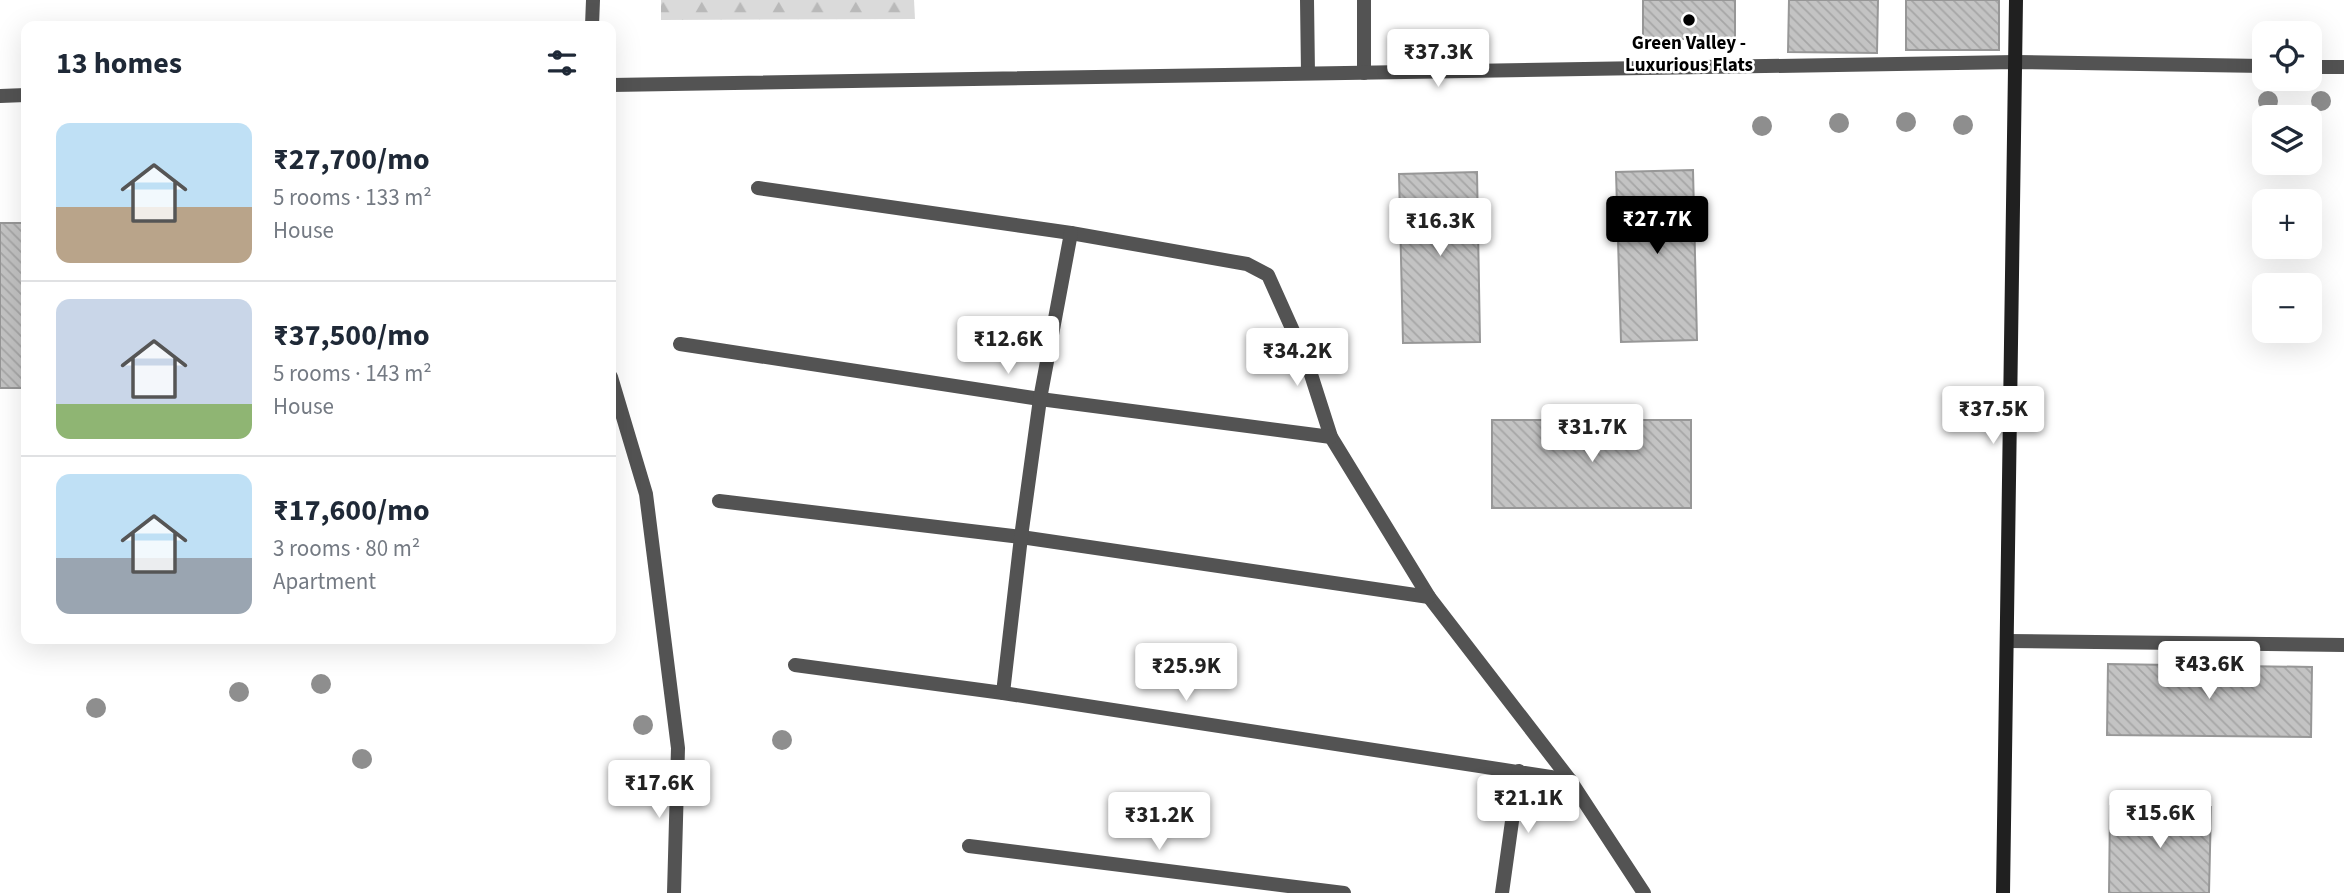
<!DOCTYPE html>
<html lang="en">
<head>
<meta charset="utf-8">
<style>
	body { margin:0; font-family:"Source Sans 3",sans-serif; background:#f2f2f3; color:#1f2937; height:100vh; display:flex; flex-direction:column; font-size:26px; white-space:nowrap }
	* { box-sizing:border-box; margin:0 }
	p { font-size:23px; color:#747a83 }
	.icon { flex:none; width:38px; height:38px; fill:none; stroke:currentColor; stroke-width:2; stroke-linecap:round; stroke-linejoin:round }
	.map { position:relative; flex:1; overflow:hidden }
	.details { position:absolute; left:21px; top:21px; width:595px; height:623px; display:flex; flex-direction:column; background:#fff; border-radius:14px; box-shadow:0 7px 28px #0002 }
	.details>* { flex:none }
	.tools { position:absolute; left:2252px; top:21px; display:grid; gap:14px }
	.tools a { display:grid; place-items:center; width:70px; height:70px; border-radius:14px; background:#fff; box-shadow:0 7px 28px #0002; font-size:35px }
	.price { position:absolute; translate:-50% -60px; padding:0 16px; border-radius:7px; background:#fff; color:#222; font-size:23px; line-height:46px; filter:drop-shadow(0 2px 4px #0008) }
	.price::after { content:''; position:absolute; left:50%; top:42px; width:21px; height:16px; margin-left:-10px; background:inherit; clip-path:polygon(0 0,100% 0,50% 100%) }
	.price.current { background:#000; color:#fff }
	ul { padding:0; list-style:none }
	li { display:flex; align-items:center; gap:21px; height:175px; padding:0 35px }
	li+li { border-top:2px solid #e0e1e3 }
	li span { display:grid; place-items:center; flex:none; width:196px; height:140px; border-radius:14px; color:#555 }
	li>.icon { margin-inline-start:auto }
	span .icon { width:84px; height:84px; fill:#fffc; stroke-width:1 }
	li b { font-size:30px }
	h2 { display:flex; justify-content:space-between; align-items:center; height:84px; padding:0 35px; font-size:30px }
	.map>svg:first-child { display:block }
</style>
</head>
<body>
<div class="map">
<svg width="2344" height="893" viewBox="0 0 2344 893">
	<defs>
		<pattern id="forest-firs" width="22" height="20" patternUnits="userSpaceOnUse" patternTransform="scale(1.75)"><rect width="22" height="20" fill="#dadada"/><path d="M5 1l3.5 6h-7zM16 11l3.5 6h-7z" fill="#b9b9b9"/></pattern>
		<pattern id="building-back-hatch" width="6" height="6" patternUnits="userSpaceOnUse" patternTransform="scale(1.75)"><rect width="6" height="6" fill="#c3c3c3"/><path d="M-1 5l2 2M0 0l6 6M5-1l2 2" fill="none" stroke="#a6a6a6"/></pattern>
	</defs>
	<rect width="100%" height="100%" fill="#fff"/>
	<!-- forest -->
	<polygon fill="url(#forest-firs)" points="661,0 914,0 915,19 661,20"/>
	<!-- building -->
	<g fill="url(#building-back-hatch)" stroke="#979797" stroke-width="2">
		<rect x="1643" y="0" width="92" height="39"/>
		<polygon points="1789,0 1878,0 1877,53 1788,52"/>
		<rect x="1906" y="0" width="93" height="50"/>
		<polygon points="1693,170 1697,340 1621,342 1616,172"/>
		<polygon points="1477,172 1480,342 1403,343 1399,174"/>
		<rect x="0" y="223" width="26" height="165"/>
		<rect x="1492" y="420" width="199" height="88"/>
		<polygon points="2108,664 2312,667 2311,737 2107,735"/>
		<polygon points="2110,806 2211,807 2209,893 2109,893"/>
	</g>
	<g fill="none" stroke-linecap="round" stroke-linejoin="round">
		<!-- street -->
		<g stroke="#535353" stroke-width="14">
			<polyline points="1307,0 1308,73"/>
			<polyline points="592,26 593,0"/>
			<polyline points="2310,67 2344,67"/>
			<polyline points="1364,73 1364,0"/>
			<polyline points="611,85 2016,62 2264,66"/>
			<polyline points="0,96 26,95"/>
			<polyline points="758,188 1071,233 1247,264 1268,275 1307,362 1331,437 1429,597 1570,780 1644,893"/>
			<polyline points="680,344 1040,399 1331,437"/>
			<polyline points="611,377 646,494 678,748 674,893"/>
			<polyline points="719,501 1021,537 1429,597"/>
			<polyline points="2007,641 2344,645"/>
			<polyline points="795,665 1003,693 1570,780"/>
			<polyline points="1003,693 1021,537 1040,399 1071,233"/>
			<polyline points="969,846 1344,893"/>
			<polyline points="1502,893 1519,771"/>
		</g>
		<!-- secondary -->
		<polyline stroke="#202020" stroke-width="14" points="2003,893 2016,0"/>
	</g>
	<!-- trees -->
	<g fill="#8e8e8e">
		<circle cx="2268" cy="101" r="10"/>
		<circle cx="2321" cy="101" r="10"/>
		<circle cx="1906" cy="122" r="10"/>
		<circle cx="1839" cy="123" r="10"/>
		<circle cx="1963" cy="125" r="10"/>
		<circle cx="1762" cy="126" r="10"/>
		<circle cx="321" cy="684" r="10"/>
		<circle cx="239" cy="692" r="10"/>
		<circle cx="96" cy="708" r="10"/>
		<circle cx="643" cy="725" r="10"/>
		<circle cx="782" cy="740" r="10"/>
		<circle cx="362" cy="759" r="10"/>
	</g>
	<!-- markers -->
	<circle fill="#000" stroke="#fff" stroke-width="2.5" cx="1689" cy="20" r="7"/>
	<g text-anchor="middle" stroke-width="5" stroke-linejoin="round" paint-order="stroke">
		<!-- poi labels -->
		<g font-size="19" font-weight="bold" fill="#000" stroke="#fff">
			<text x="1689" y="49">Green Valley -<tspan x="1689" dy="22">Luxurious Flats</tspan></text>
		</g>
	</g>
</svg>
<div class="tools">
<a><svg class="icon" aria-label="locate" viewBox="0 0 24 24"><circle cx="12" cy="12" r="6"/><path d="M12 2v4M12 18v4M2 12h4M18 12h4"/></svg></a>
<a><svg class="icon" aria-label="layers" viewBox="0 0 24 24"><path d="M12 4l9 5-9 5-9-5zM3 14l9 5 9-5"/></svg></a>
<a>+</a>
<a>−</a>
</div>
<b class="price" style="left:1438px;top:89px">₹37.3K</b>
<b class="price current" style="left:1657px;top:256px">₹27.7K</b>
<b class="price" style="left:1440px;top:258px">₹16.3K</b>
<b class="price" style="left:1008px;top:376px">₹12.6K</b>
<b class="price" style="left:1297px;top:388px">₹34.2K</b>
<b class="price" style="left:1993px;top:446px">₹37.5K</b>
<b class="price" style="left:1592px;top:464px">₹31.7K</b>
<b class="price" style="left:2209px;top:701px">₹43.6K</b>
<b class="price" style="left:1186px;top:703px">₹25.9K</b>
<b class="price" style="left:659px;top:820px">₹17.6K</b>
<b class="price" style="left:1528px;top:835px">₹21.1K</b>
<b class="price" style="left:2160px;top:850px">₹15.6K</b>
<b class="price" style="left:1159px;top:852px">₹31.2K</b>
<section class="details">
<h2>13 homes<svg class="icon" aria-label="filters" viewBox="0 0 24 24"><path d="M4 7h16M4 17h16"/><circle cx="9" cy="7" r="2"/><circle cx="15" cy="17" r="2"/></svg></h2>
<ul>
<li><span style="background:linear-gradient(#bfe0f5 60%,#b9a48a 0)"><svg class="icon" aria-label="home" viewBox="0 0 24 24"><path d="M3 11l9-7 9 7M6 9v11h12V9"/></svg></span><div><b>₹27,700/mo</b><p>5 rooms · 133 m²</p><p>House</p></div></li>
<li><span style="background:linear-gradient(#c9d6e8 75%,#8fb573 0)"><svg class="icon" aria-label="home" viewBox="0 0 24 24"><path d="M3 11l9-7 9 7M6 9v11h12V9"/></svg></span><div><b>₹37,500/mo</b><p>5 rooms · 143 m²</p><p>House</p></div></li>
<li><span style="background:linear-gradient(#bfe0f5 60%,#9aa5b1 0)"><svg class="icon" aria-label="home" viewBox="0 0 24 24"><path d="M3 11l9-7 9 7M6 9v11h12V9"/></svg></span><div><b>₹17,600/mo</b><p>3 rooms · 80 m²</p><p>Apartment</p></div></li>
</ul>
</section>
</div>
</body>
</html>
